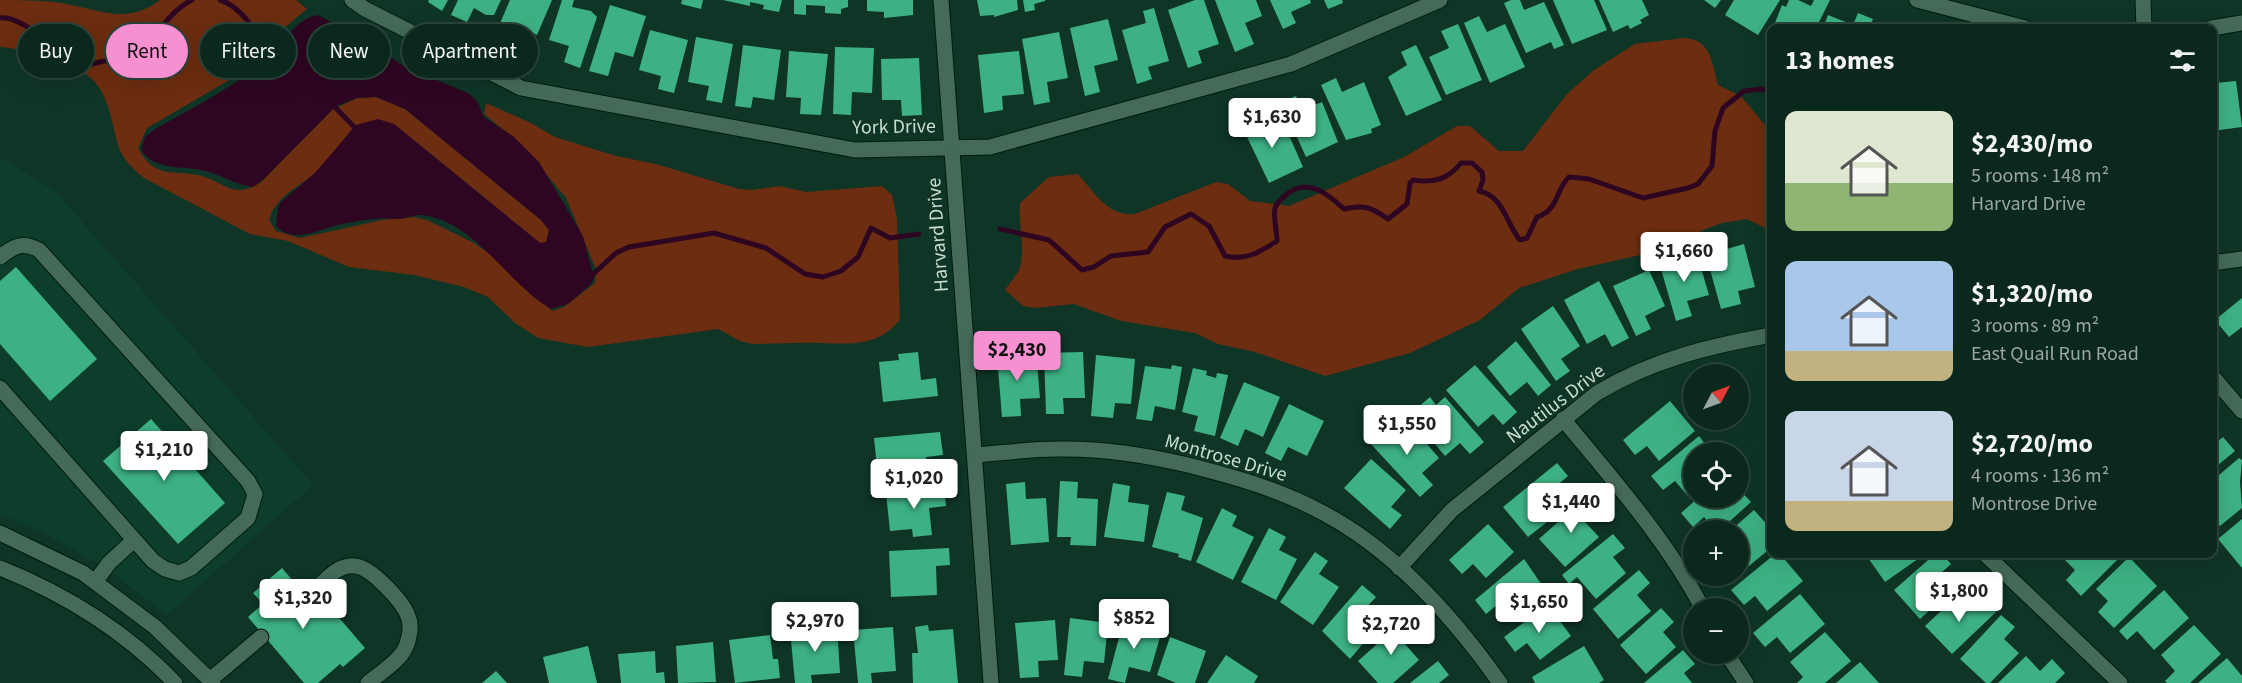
<!DOCTYPE html>
<html lang="en">
<head>
<meta charset="utf-8">
<style>
	body { margin:0; font-family:"Source Sans 3",sans-serif; background:#193429; color:#f1f3f6; height:100vh; display:flex; flex-direction:column; font-size:22px; white-space:nowrap }
	* { box-sizing:border-box; margin:0 }
	p { font-size:20px; color:#9aa6a3 }
	.icon { flex:none; width:33px; height:33px; fill:none; stroke:currentColor; stroke-width:2; stroke-linecap:round; stroke-linejoin:round }
	.map { position:relative; flex:1; overflow:hidden }
	.side { position:absolute; left:1767px; top:24px; width:450px; height:534px; display:flex; flex-direction:column; background:#0b281c; border-radius:12px; box-shadow:0 6px 24px #0002,0 0 0 2px #2b443b }
	.side>* { flex:none }
	.hud { position:absolute; left:18px; top:24px; width:570px; height:54px; display:flex; gap:12px }
	.needle { width:39px; rotate:49deg }
	.buttons { position:absolute; left:1683px; top:364px; display:grid; gap:12px }
	.buttons a { display:grid; place-items:center; width:66px; height:66px; border-radius:50%; background:#0b281c; box-shadow:0 6px 24px #0002,0 0 0 2px #2b443b; font-size:30px }
	.price { position:absolute; translate:-50% -51px; padding:0 14px; border-radius:6px; background:#fff; color:#222; font-size:20px; line-height:39px; filter:drop-shadow(0 2px 3px #0008) }
	.price::after { content:''; position:absolute; left:50%; top:36px; width:18px; height:14px; margin-left:-9px; background:inherit; clip-path:polygon(0 0,100% 0,50% 100%) }
	.price.on { background:#f690d0; color:#111 }
	ul { padding:0; list-style:none }
	li { display:flex; align-items:center; gap:18px; height:150px; padding:0 18px }
	li span { display:grid; place-items:center; flex:none; width:168px; height:120px; border-radius:12px; color:#555 }
	li>.icon { margin-inline-start:auto }
	span .icon { width:72px; height:72px; fill:#fffc; stroke-width:1 }
	li b { font-size:26px }
	h2 { display:flex; justify-content:space-between; align-items:center; height:72px; padding:0 18px; font-size:26px }
	.chip { padding:0 21px; border-radius:27px; background:#0b281c; box-shadow:0 6px 24px #0002,0 0 0 2px #2b443b; font-size:21px; line-height:54px }
	.chip.on { background:#f690d0; color:#111 }
	.map>svg:first-child { display:block }
</style>
</head>
<body>
<div class="map">
<svg width="2242" height="683" viewBox="0 0 2242 683">
	<rect width="100%" height="100%" fill="#0f3526"/>
	<!-- built -->
	<polygon fill="#0d3e2b" points="0,157 56,192 313,485 167,615 103,566 46,534 0,514"/>
	<!-- green -->
	<g fill="#6c2d10">
		<path d="M0,0C18,0 43,0 61,3C99,9 126,26 160,0H296L307,9L279,32L255,60L236,76L147,128L138,148C154,178 170,170 198,175C224,181 232,200 260,183L332,110L357,98L376,97L405,109L541,220L549,230L546,243H540L394,124L356,125C343,140 331,157 317,171C300,187 276,195 269,220L276,231L300,238L382,220L414,217L427,220L474,243L510,268L552,311L564,307L595,283L596,269L566,198L521,144L484,114L486,103L531,123L555,137L616,156L656,164L739,189L752,190L780,186L806,192L882,186L892,195L897,219L900,319C880,347 849,344 819,343C797,342 774,344 752,344L740,341L718,329L588,347L538,338L515,323L488,297L464,287L414,275L349,267L288,241L250,234L144,178C114,154 119,143 109,110C106,99 100,86 91,78C76,65 21,48 0,47Z"/>
		<path d="M1684,38C1711,39 1712,63 1718,85L1741,96L1765,125L1771,123V231L1747,219L1722,223L1640,255L1578,269L1519,288L1480,320L1410,353L1325,376L1255,352L1218,344L1195,333L1121,321L1074,304L1035,308L1023,306L1005,290C1009,284 1015,277 1019,270C1026,254 1018,222 1020,203L1049,177L1078,174C1095,193 1108,217 1135,214L1216,182L1228,184L1250,201L1289,206L1404,157L1457,126H1470L1499,151H1523L1567,94L1594,70L1635,44Z"/>
	</g>
	<!-- water -->
	<path fill="#2e0622" d="M318,15L379,49L405,67L468,93L477,101L484,117L514,137L539,162L583,236L594,278L591,284L568,304L551,309C506,283 477,222 422,215C413,214 404,220 395,219C377,217 359,221 341,224C319,229 295,245 276,226L278,208L281,202L315,173L356,125L378,119L394,124L540,243L546,242L549,230L541,220L405,109L376,97L357,98L336,106L263,180L253,187C232,184 223,175 205,171C184,165 153,172 141,149L145,137L155,129C198,105 245,82 279,46C291,33 299,18 318,15Z"/>
	<g fill="none" stroke-linecap="round" stroke-linejoin="round">
		<!-- stream -->
		<g stroke="#2e0622" stroke-width="5">
			<path d="M220,0C244,7 261,40 273,59"/>
			<path d="M0,18C19,15 52,45 66,57C78,67 86,66 100,62C111,59 121,61 131,56C156,41 167,12 192,0"/>
			<polyline points="331,103 358,131"/>
			<path d="M1000,229L1049,240L1082,270L1094,267L1111,256L1148,252L1165,227L1191,214L1209,226L1225,256C1246,261 1260,252 1277,241C1277,231 1273,217 1275,208C1277,202 1282,198 1287,194C1307,177 1328,194 1344,209C1365,204 1372,208 1388,219L1407,204L1410,183L1413,180C1434,183 1447,180 1461,163H1472L1482,172L1483,180L1479,191C1503,195 1507,225 1520,240L1527,238L1537,217C1559,210 1555,190 1569,177L1589,179L1643,198L1688,188L1698,184L1712,166L1715,131L1723,108L1744,91L1761,89L1772,92"/>
			<polyline points="590,277 616,253 629,247 714,233 766,248 805,274 823,277 841,271 858,257 871,228 890,238 919,234"/>
		</g>
	</g>
	<!-- building -->
	<g fill="#3db183">
		<polygon points="429,0 448,0 442,11 428,2"/>
		<polygon points="458,0 501,0 494,15 486,15 474,8 467,22 451,15"/>
		<polygon points="510,0 552,0 537,35 521,27 518,28 512,42 495,35"/>
		<polygon points="562,0 574,0 572,7 591,11 597,17 580,68 564,62 569,46 549,40"/>
		<polygon points="682,0 703,0 701,9 681,4"/>
		<polygon points="723,0 782,0 779,12 763,9 764,5 750,2 750,6"/>
		<polygon points="794,0 848,0 848,7 841,9 841,14 825,13 825,6 806,5 806,15 794,14"/>
		<polygon points="867,0 913,0 913,15 884,18 884,12 867,11"/>
		<polygon points="977,0 1017,0 1018,10 994,17 994,15 980,16"/>
		<polygon points="1023,0 1045,0 1045,1 1034,4 1035,10 1025,12"/>
		<polygon points="1195,0 1204,0 1219,44 1198,51 1202,63 1188,68 1168,10"/>
		<polygon points="1215,0 1256,0 1262,16 1245,23 1254,44 1235,52"/>
		<polygon points="1270,0 1310,0 1311,3 1291,12 1296,23 1283,29"/>
		<polygon points="1324,0 1342,0 1343,3 1328,9"/>
		<polygon points="1511,0 1520,0 1524,10 1544,2 1564,45 1554,49 1551,42 1526,53 1504,3"/>
		<polygon points="1553,0 1594,0 1607,30 1572,44"/>
		<polygon points="1599,0 1642,0 1649,15 1640,20 1642,23 1630,29 1628,25 1613,32"/>
		<polygon points="1704,0 1721,0 1715,8"/>
		<polygon points="1734,0 1780,0 1758,35 1725,15"/>
		<polygon points="1789,0 1798,0 1811,6 1814,0 1830,0 1816,28 1773,28 1782,5 1786,7"/>
		<polygon points="610,5 646,16 633,57 615,52 608,76 589,71"/>
		<polygon points="1154,8 1169,61 1148,67 1152,79 1137,84 1122,30 1146,23 1143,11"/>
		<polygon points="1858,13 1873,19 1869,28 1823,28 1828,15 1853,25"/>
		<polygon points="1479,16 1487,32 1505,24 1525,67 1490,83 1464,23"/>
		<polygon points="1108,19 1118,60 1094,66 1100,92 1085,96 1070,28"/>
		<polygon points="1458,24 1482,80 1446,95 1429,57 1449,48 1441,31"/>
		<polygon points="650,30 688,40 674,93 658,89 661,76 639,70"/>
		<polygon points="1059,32 1068,78 1047,82 1050,102 1034,105 1022,39"/>
		<polygon points="696,37 733,44 722,103 706,100 709,86 688,82"/>
		<polygon points="743,45 781,50 774,100 753,97 751,108 735,106"/>
		<polygon points="1416,45 1442,100 1406,116 1388,77 1407,65 1401,52"/>
		<polygon points="835,47 874,48 872,93 852,92 851,115 833,114"/>
		<polygon points="789,51 828,54 821,115 800,114 801,98 786,97"/>
		<polygon points="1019,51 1024,94 1002,96 1003,110 984,113 978,55"/>
		<polygon points="919,58 922,115 902,116 901,100 882,100 881,59"/>
		<polygon points="2212,75 2215,83 2236,81 2242,127 2212,131"/>
		<polygon points="1336,78 1342,92 1364,82 1381,125 1371,129 1372,133 1346,140 1321,85"/>
		<polygon points="1296,96 1302,110 1322,102 1338,142 1306,157 1281,102"/>
		<polygon points="1253,115 1262,134 1284,124 1303,167 1269,183 1239,120"/>
		<polygon points="1744,244 1755,287 1738,291 1741,304 1721,309 1706,255"/>
		<polygon points="1696,251 1709,295 1687,301 1692,316 1676,321 1659,262"/>
		<polygon points="16,267 97,359 50,401 0,344 0,281"/>
		<polygon points="1649,270 1665,306 1645,316 1651,329 1636,336 1613,286"/>
		<polygon points="1599,281 1629,338 1612,347 1605,334 1587,344 1564,300"/>
		<polygon points="2242,298 2242,327 2229,337 2215,320"/>
		<polygon points="1553,306 1580,346 1561,359 1570,371 1556,381 1521,329"/>
		<polygon points="1516,341 1551,385 1538,396 1527,382 1510,396 1487,367"/>
		<polygon points="918,352 921,380 936,378 938,396 883,402 879,362 899,360 898,354"/>
		<polygon points="1083,352 1085,398 1063,398 1064,414 1046,414 1044,353"/>
		<polygon points="1036,353 1040,398 1020,399 1021,416 1002,417 997,356"/>
		<polygon points="1096,355 1135,359 1131,404 1115,403 1113,418 1091,416"/>
		<polygon points="1172,365 1182,367 1175,410 1155,406 1152,421 1136,419 1145,366 1171,369"/>
		<polygon points="1475,365 1517,412 1503,425 1493,414 1478,427 1446,390"/>
		<polygon points="1193,368 1207,371 1206,375 1216,378 1217,373 1228,375 1215,436 1194,431 1198,416 1182,412"/>
		<polygon points="1244,382 1280,397 1263,437 1245,429 1238,446 1220,438"/>
		<polygon points="1430,397 1436,405 1445,397 1484,442 1470,454 1460,443 1445,456 1410,414"/>
		<polygon points="1670,401 1695,431 1659,461 1647,446 1635,455 1623,440"/>
		<polygon points="1289,404 1324,421 1307,456 1288,447 1281,461 1265,453"/>
		<polygon points="151,419 225,503 178,544 103,461"/>
		<polygon points="1408,422 1439,458 1422,473 1433,485 1420,497 1369,442"/>
		<polygon points="940,432 943,455 926,457 927,471 878,476 874,438"/>
		<polygon points="1699,436 1712,453 1694,453 1694,492 1688,496 1675,481 1663,490 1651,476"/>
		<polygon points="2223,437 2235,451 2212,470 2212,446"/>
		<polygon points="2239,458 2242,460 2240,482 2242,508 2220,526 2212,517 2212,481"/>
		<polygon points="1371,459 1406,490 1391,507 1402,515 1390,529 1344,488"/>
		<polygon points="1557,463 1568,476 1547,494 1561,511 1528,537 1503,507"/>
		<polygon points="1060,481 1078,482 1077,498 1098,499 1096,546 1070,545 1071,537 1057,537"/>
		<polygon points="1025,482 1026,499 1046,498 1049,542 1011,545 1006,484"/>
		<polygon points="1113,483 1130,486 1128,502 1149,505 1144,542 1104,537"/>
		<polygon points="944,487 946,506 929,508 932,535 913,537 912,529 890,531 886,493"/>
		<polygon points="1738,488 1751,502 1719,531 1716,531 1704,517 1693,527 1681,513 1698,498 1738,498"/>
		<polygon points="1167,492 1185,496 1181,510 1203,518 1191,561 1178,557 1179,554 1152,547"/>
		<polygon points="1585,498 1597,511 1585,522 1599,537 1565,567 1539,539"/>
		<polygon points="1222,508 1237,516 1232,526 1254,537 1233,580 1196,562"/>
		<polygon points="1754,510 1772,530 1772,547 1744,570 1738,563 1738,531 1730,531"/>
		<polygon points="2242,519 2242,568 2218,539"/>
		<polygon points="1488,524 1514,552 1486,578 1473,564 1462,574 1449,560"/>
		<polygon points="1269,528 1286,537 1279,550 1297,559 1276,600 1241,582"/>
		<polygon points="1613,534 1625,548 1613,557 1626,573 1596,599 1577,577 1569,584 1562,575"/>
		<polygon points="949,548 950,565 936,566 937,595 891,597 889,551"/>
		<polygon points="1315,552 1328,561 1319,574 1339,587 1313,625 1280,602"/>
		<polygon points="1775,554 1780,554 1803,581 1767,611 1755,596 1744,605 1731,590"/>
		<polygon points="1869,554 1925,554 1885,582 1866,555"/>
		<polygon points="1935,554 1942,554 1951,564 1940,574 1953,589 1920,619 1894,590"/>
		<polygon points="2068,554 2119,554 2121,556 2081,596 2066,580 2075,570 2063,558"/>
		<polygon points="2129,557 2157,586 2114,628 2098,612 2108,601 2096,589"/>
		<polygon points="1524,559 1546,591 1510,621 1497,605 1486,614 1475,600"/>
		<polygon points="282,568 321,614 329,606 365,648 343,667 340,664 318,683 304,683 248,617 263,604 253,593"/>
		<polygon points="1639,570 1650,583 1637,595 1651,611 1618,639 1593,609"/>
		<polygon points="1362,585 1376,597 1366,608 1382,621 1350,659 1322,631"/>
		<polygon points="2164,590 2189,618 2154,650 2137,631 2127,640 2119,631"/>
		<polygon points="1800,594 1825,624 1790,653 1777,637 1765,647 1753,633"/>
		<polygon points="1957,596 1971,610 1983,598 1996,612 1952,654 1925,626"/>
		<polygon points="1548,605 1571,636 1540,660 1527,643 1515,652 1504,637"/>
		<polygon points="1661,608 1674,622 1663,632 1676,647 1646,674 1620,645"/>
		<polygon points="2001,615 2015,627 2004,639 2019,653 1990,683 1986,683 1960,659"/>
		<polygon points="1070,618 1108,623 1104,663 1084,661 1082,677 1064,675"/>
		<polygon points="1124,619 1162,630 1150,672 1129,667 1125,683 1108,679"/>
		<polygon points="1055,620 1058,660 1038,661 1039,677 1020,678 1015,623"/>
		<polygon points="1403,621 1415,635 1405,644 1419,660 1393,683 1378,683 1358,661"/>
		<polygon points="928,625 929,631 953,629 958,683 913,683 912,653 918,653 915,627"/>
		<polygon points="2194,625 2221,654 2190,683 2167,683 2165,681 2175,671 2161,655"/>
		<polygon points="837,626 840,673 811,675 812,683 795,683 790,630"/>
		<polygon points="893,627 896,671 871,673 872,683 858,683 853,630"/>
		<polygon points="1825,632 1851,661 1825,683 1797,683 1803,677 1790,662"/>
		<polygon points="770,635 773,659 778,659 780,678 735,683 729,640"/>
		<polygon points="1170,637 1206,651 1195,683 1176,683 1157,675"/>
		<polygon points="713,642 716,682 678,683 676,646"/>
		<polygon points="588,646 597,683 549,683 543,657"/>
		<polygon points="1584,646 1604,680 1599,683 1535,683 1532,677"/>
		<polygon points="1683,650 1695,664 1684,673 1692,683 1644,683"/>
		<polygon points="655,651 656,673 664,672 665,683 621,683 618,654"/>
		<polygon points="1226,655 1258,676 1254,683 1207,683"/>
		<polygon points="2026,656 2040,671 2052,659 2065,673 2055,683 1998,683"/>
		<polygon points="2227,658 2242,676 2242,683 2198,683"/>
		<polygon points="1438,661 1449,675 1439,683 1410,683"/>
		<polygon points="1860,662 1879,683 1836,683"/>
		<polygon points="496,671 507,683 482,683"/>
	</g>
	<g fill="none" stroke-linecap="round" stroke-linejoin="round">
		<!-- minor casing -->
		<g stroke="#011b10" stroke-width="17">
			<g id="minor">
				<polyline points="352,0 365,9 521,88 855,150 990,147 1291,64 1440,0"/>
				<polyline points="941,0 991,683"/>
				<polyline points="1917,0 2025,28"/>
				<polyline points="2143,0 2144,28"/>
				<polyline points="2212,28 2242,23"/>
				<path d="M0,257C14,246 23,241 39,250L248,481L255,494L248,518L191,568L179,573L165,569L153,561L0,388"/>
				<polyline points="2212,263 2242,259"/>
				<polyline points="2212,376 2242,411"/>
				<path d="M1563,419C1613,480 1666,539 1703,609"/>
				<path d="M976,455C1003,453 1030,449 1057,449C1101,448 1146,455 1188,465C1235,477 1282,490 1325,514C1396,552 1454,618 1500,683"/>
				<polyline points="0,533 83,573 155,627 213,683"/>
				<polyline points="1985,554 2120,683"/>
				<path d="M0,568C65,594 126,632 175,683"/>
				<path d="M1399,568L1452,510L1597,393C1652,360 1709,346 1772,335"/>
				<polyline points="95,582 109,563 134,540"/>
				<path d="M313,592C325,581 337,564 355,566C371,567 403,602 408,616C412,625 410,634 407,644C402,660 381,672 368,683"/>
				<polyline points="1727,654 1746,683"/>
				<polyline points="210,680 261,637"/>
			</g>
		</g>
		<!-- minor -->
		<use href="#minor" stroke="#456a58" stroke-width="15"/>
	</g>
	<g text-anchor="middle" stroke-width="6" stroke-linejoin="round" paint-order="stroke">
		<!-- street labels -->
		<g font-size="20" fill="#c7dbd1" stroke="#0f3526">
			<text transform="translate(894 126) rotate(-1)" y="7">York Drive</text>
			<text transform="translate(937 235) rotate(-94)" y="7">Harvard Drive</text>
			<text transform="translate(1555 403) rotate(-37)" y="7">Nautilus Drive</text>
			<text transform="translate(1226 457) rotate(16)" y="7">Montrose Drive</text>
		</g>
	</g>
</svg>
<div class="buttons">
<a><svg class="needle" viewBox="-14 -14 28 28"><path d="M0-13l5 13h-10z" fill="#e53935"/><path d="M0 13l5-13h-10z" fill="#9aa6a3"/></svg></a>
<a><svg class="icon" aria-label="locate" viewBox="0 0 24 24"><circle cx="12" cy="12" r="6"/><path d="M12 2v4M12 18v4M2 12h4M18 12h4"/></svg></a>
<a>+</a>
<a>−</a>
</div>
<b class="price" style="left:1272px;top:149px">$1,630</b>
<b class="price" style="left:1684px;top:283px">$1,660</b>
<b class="price on" style="left:1017px;top:382px">$2,430</b>
<b class="price" style="left:1407px;top:456px">$1,550</b>
<b class="price" style="left:164px;top:482px">$1,210</b>
<b class="price" style="left:914px;top:510px">$1,020</b>
<b class="price" style="left:1571px;top:534px">$1,440</b>
<b class="price" style="left:1959px;top:623px">$1,800</b>
<b class="price" style="left:303px;top:630px">$1,320</b>
<b class="price" style="left:1539px;top:634px">$1,650</b>
<b class="price" style="left:1134px;top:650px">$852</b>
<b class="price" style="left:815px;top:653px">$2,970</b>
<b class="price" style="left:1391px;top:656px">$2,720</b>
<div class="hud">
<a class="chip">Buy</a>
<a class="chip on">Rent</a>
<a class="chip">Filters</a>
<a class="chip">New</a>
<a class="chip">Apartment</a>
</div>
<section class="side">
<h2>13 homes<svg class="icon" aria-label="filters" viewBox="0 0 24 24"><path d="M4 7h16M4 17h16"/><circle cx="9" cy="7" r="2"/><circle cx="15" cy="17" r="2"/></svg></h2>
<ul>
<li><span style="background:linear-gradient(#dfe7d0 60%,#8fb573 0)"><svg class="icon" aria-label="home" viewBox="0 0 24 24"><path d="M3 11l9-7 9 7M6 9v11h12V9"/></svg></span><div><b>$2,430/mo</b><p>5 rooms · 148 m²</p><p>Harvard Drive</p></div></li>
<li><span style="background:linear-gradient(#a9c7e8 75%,#c2b280 0)"><svg class="icon" aria-label="home" viewBox="0 0 24 24"><path d="M3 11l9-7 9 7M6 9v11h12V9"/></svg></span><div><b>$1,320/mo</b><p>3 rooms · 89 m²</p><p>East Quail Run Road</p></div></li>
<li><span style="background:linear-gradient(#c9d6e8 75%,#c2b280 0)"><svg class="icon" aria-label="home" viewBox="0 0 24 24"><path d="M3 11l9-7 9 7M6 9v11h12V9"/></svg></span><div><b>$2,720/mo</b><p>4 rooms · 136 m²</p><p>Montrose Drive</p></div></li>
</ul>
</section>
</div>
</body>
</html>
